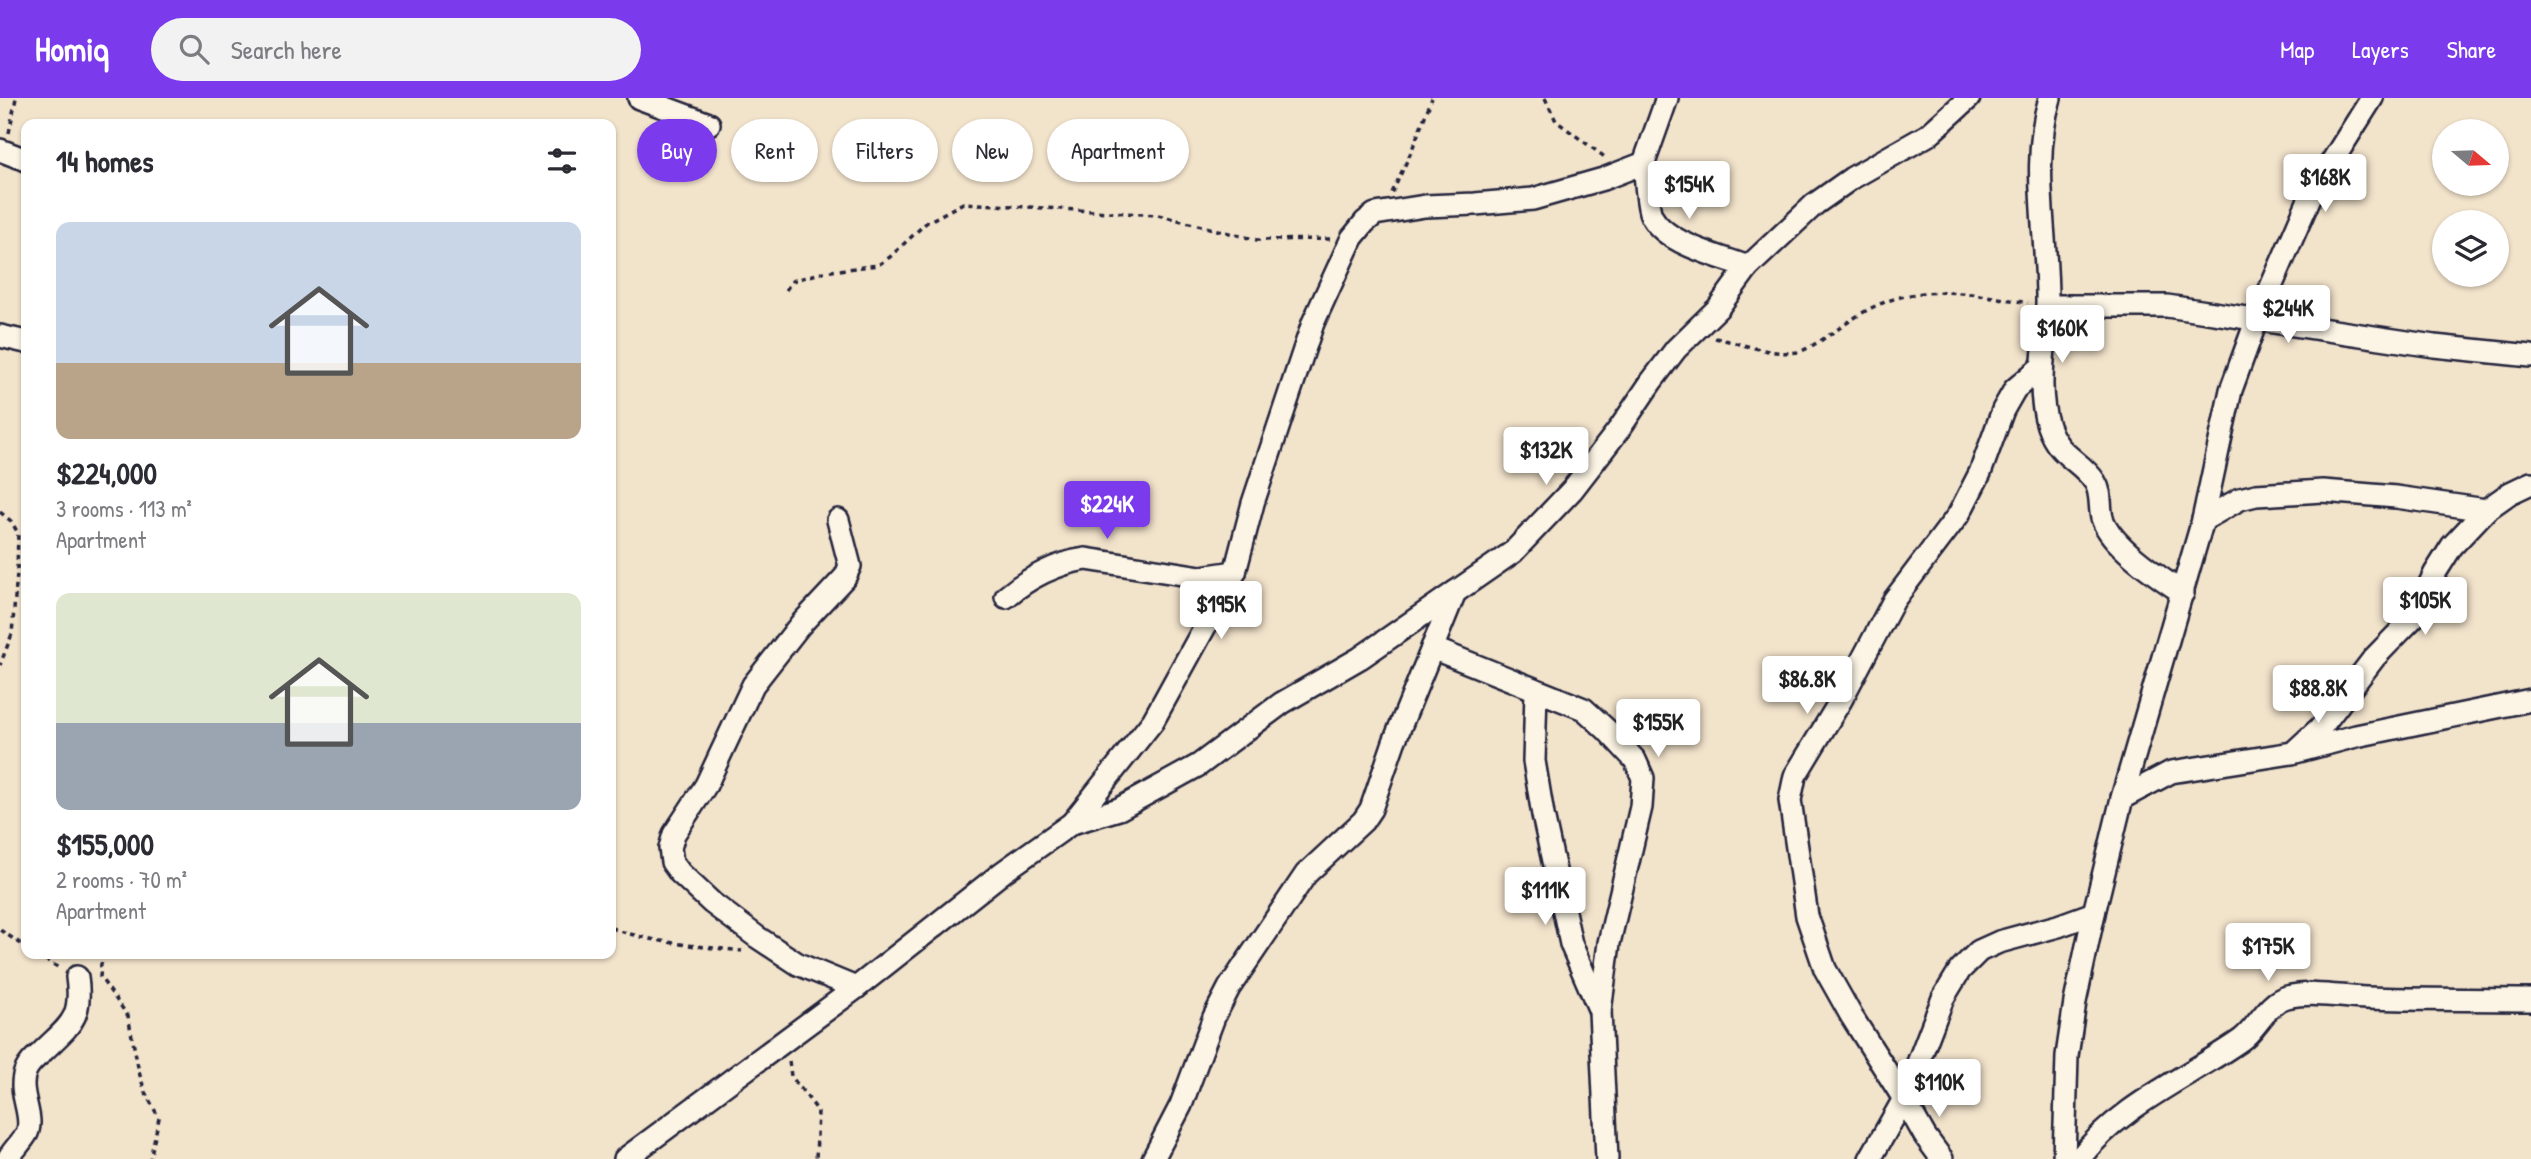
<!DOCTYPE html>
<html lang="en">
<head>
<meta charset="utf-8">
<style>
	body { margin:0; font-family:"Patrick Hand",sans-serif; background:#f2f2f3; color:#2b2b33; height:100vh; display:flex; flex-direction:column; font-size:26px; white-space:nowrap }
	* { box-sizing:border-box; margin:0 }
	p { font-size:23px; color:#7c7c81 }
	.icon { flex:none; width:38px; height:38px; fill:none; stroke:currentColor; stroke-width:2; stroke-linecap:round; stroke-linejoin:round }
	.map { position:relative; flex:1; overflow:hidden }
	.sheet { position:absolute; left:21px; top:21px; width:595px; height:840px; display:flex; flex-direction:column; background:#fff; border-radius:14px; box-shadow:0 2px 5px #0004 }
	.sheet>* { flex:none }
	.guide { position:absolute; left:637px; top:21px; width:665px; height:63px; display:flex; gap:14px }
	.needle { width:46px; rotate:109deg }
	.tools { position:absolute; left:2432px; top:21px; display:grid; gap:14px }
	.tools a { display:grid; place-items:center; width:77px; height:77px; border-radius:50%; background:#fff; box-shadow:0 2px 5px #0004; font-size:35px }
	.price { position:absolute; translate:-50% -60px; padding:0 16px; border-radius:7px; background:#fff; color:#222; font-size:23px; line-height:46px; filter:drop-shadow(0 2px 4px #0008) }
	.price::after { content:''; position:absolute; left:50%; top:42px; width:21px; height:16px; margin-left:-10px; background:inherit; clip-path:polygon(0 0,100% 0,50% 100%) }
	.price.active { background:#7c3aed; color:#fff }
	ul { padding:0; list-style:none }
	li { display:grid; align-content:center; gap:14px; height:371px; padding:0 35px }
	li span { display:grid; place-items:center; height:217px; border-radius:14px; color:#555 }
	li>.icon { margin-inline-start:auto }
	span .icon { width:126px; height:126px; fill:#fffc; stroke-width:1 }
	li b { font-size:30px }
	h2 { display:flex; justify-content:space-between; align-items:center; height:84px; padding:0 35px; font-size:30px }
	.chip { padding:0 24px; border-radius:32px; background:#fff; box-shadow:0 2px 5px #0004; font-size:24px; line-height:63px }
	.chip.active { background:#7c3aed; color:#fff }
	header { display:flex; align-items:center; gap:42px; box-sizing:border-box; height:98px; padding:0 35px; background:#7c3aed; color:#fff }
	header strong { font-size:33px }
	nav { display:flex; gap:38px; margin-inline-start:auto; font-size:24px }
	.search { width:490px; height:63px; background:#f2f2f3; display:flex; align-items:center; gap:18px; box-sizing:border-box; padding:0 24px; border-radius:38px; color:#7c7c81; font-size:26px }
	.map>svg:first-child { display:block }
</style>
</head>
<body>
<header>
<strong>Homiq</strong>
<div class="search"><svg class="icon" aria-label="search" viewBox="0 0 24 24"><circle cx="10" cy="10" r="6"/><path d="M15 15l6 6"/></svg>Search here</div>
<nav><a>Map</a><a>Layers</a><a>Share</a></nav>
</header>
<div class="map">
<svg width="2531" height="1061" viewBox="0 0 2531 1061">
	<rect width="100%" height="100%" fill="#f2e3cb"/>
	<filter id="ink" filterUnits="userSpaceOnUse"><feTurbulence type="fractalNoise" baseFrequency=".0143" numOctaves="2"/><feDisplacementMap in="SourceGraphic" scale="14" xChannelSelector="R" yChannelSelector="G"/><feConvolveMatrix kernelMatrix="1 2 1 2 8 2 1 2 1" color-interpolation-filters="sRGB"/></filter>
	<g filter="url(#ink)">
		<g fill="none" stroke-linecap="round" stroke-linejoin="round">
			<!-- street casing -->
			<g stroke="#22223b" stroke-width="26">
				<g id="street">
					<polyline points="639,0 709,26"/>
					<path d="M2050,0C2030,66 2048,138 2047,206C2047,247 2035,287 2048,328C2059,360 2080,361 2095,384C2102,395 2099,408 2102,420C2111,448 2159,479 2183,495"/>
					<polyline points="0,52 26,62"/>
					<path d="M1644,65C1646,80 1646,99 1650,114C1660,145 1720,158 1748,169"/>
					<polyline points="2047,208 2167,208 2434,248 2531,258"/>
					<polyline points="0,238 26,244"/>
					<polyline points="838,422 850,468 845,479 800,527 753,587 706,687 674,736 670,750 672,764 680,775 712,805 757,839 798,866 856,890"/>
					<polyline points="2203,422 2240,401 2256,397 2323,393 2396,399 2486,412"/>
					<path d="M1006,499C1028,480 1057,465 1086,461L1201,479L1235,474"/>
					<polyline points="1432,550 1584,611 1607,632 1635,662 1643,680 1641,709 1609,845 1600,913"/>
					<polyline points="1536,593 1534,663 1543,717 1571,846 1600,913 1607,1061"/>
					<polyline points="2296,652 2322,628 2374,560 2413,520 2435,475 2452,448 2486,412 2510,395 2531,385"/>
					<polyline points="2122,700 2171,674 2292,655 2356,638 2531,602"/>
					<polyline points="1072,725 1119,711 1199,667 1282,605 1360,560 1513,454 1572,392 1620,330 1651,284 1676,251 1718,210 1748,169 1815,106 1852,80 1928,37 1969,0"/>
					<path d="M8,1061C13,1052 22,1044 27,1035C35,1018 16,993 26,972C29,966 35,960 40,956C69,927 83,923 77,879"/>
					<polyline points="625,1061 856,890 1003,774 1072,725 1153,623 1235,474 1253,405 1313,225 1352,140 1365,124 1375,116 1425,108 1475,106 1533,101 1603,81 1644,65 1667,0"/>
					<polyline points="1153,1061 1181,1007 1214,919 1229,890 1306,776 1363,723 1371,711 1394,644 1455,494"/>
					<polyline points="1870,1061 1904,1001 1943,900 1960,872 1979,853 1999,844 2058,828 2094,815"/>
					<polyline points="1942,1061 1925,1038 1904,1001 1852,919 1825,871 1807,818 1790,702 1795,678 1841,602 1894,502 1959,416 1980,375 2003,312 2015,291 2041,269"/>
					<polyline points="2064,1061 2067,958 2075,904 2094,815 2122,700 2203,422 2231,292 2257,221 2311,97 2372,0"/>
					<path d="M2079,1061C2120,1007 2187,980 2241,942C2257,931 2267,904 2287,899C2313,893 2340,899 2366,900C2421,902 2476,901 2531,902"/>
				</g>
			</g>
			<!-- path -->
			<g stroke="#22223b" stroke-width="3.5" stroke-dasharray="5 5" stroke-linecap="butt">
				<polyline points="1545,0 1556,23 1606,60"/>
				<polyline points="9,35 16,0"/>
				<polyline points="1392,95 1411,54 1432,0"/>
				<polyline points="786,192 792,183 824,174 878,167 890,159 926,125 963,105 1158,117 1257,142 1332,141"/>
				<path d="M1715,240C1741,245 1771,258 1798,254C1812,251 1847,224 1862,215C1917,183 1969,195 2028,205"/>
				<polyline points="0,414 11,423 18,435 17,475 12,536 0,567"/>
				<path d="M611,830C653,845 697,848 742,853"/>
				<polyline points="0,832 26,849"/>
				<polyline points="36,856 61,871"/>
				<polyline points="107,856 101,866 100,879 128,918 139,974 145,994 159,1020 150,1061"/>
				<polyline points="498,856 510,858 517,856"/>
				<polyline points="789,963 791,978 818,1013 816,1061"/>
			</g>
			<!-- street -->
			<use href="#street" stroke="#fcf5e5" stroke-width="21"/>
		</g>
	</g>
</svg>
<div class="tools">
<a><svg class="needle" viewBox="-14 -14 28 28"><path d="M0-13l5 13h-10z" fill="#e53935"/><path d="M0 13l5-13h-10z" fill="#7c7c81"/></svg></a>
<a><svg class="icon" aria-label="layers" viewBox="0 0 24 24"><path d="M12 4l9 5-9 5-9-5zM3 14l9 5 9-5"/></svg></a>
</div>
<b class="price" style="left:2325px;top:116px">$168K</b>
<b class="price" style="left:1689px;top:123px">$154K</b>
<b class="price" style="left:2288px;top:247px">$244K</b>
<b class="price" style="left:2062px;top:267px">$160K</b>
<b class="price" style="left:1546px;top:389px">$132K</b>
<b class="price active" style="left:1107px;top:443px">$224K</b>
<b class="price" style="left:2425px;top:539px">$105K</b>
<b class="price" style="left:1221px;top:543px">$195K</b>
<b class="price" style="left:1807px;top:618px">$86.8K</b>
<b class="price" style="left:2318px;top:627px">$88.8K</b>
<b class="price" style="left:1658px;top:661px">$155K</b>
<b class="price" style="left:1545px;top:829px">$111K</b>
<b class="price" style="left:2268px;top:885px">$175K</b>
<b class="price" style="left:1939px;top:1021px">$110K</b>
<div class="guide">
<a class="chip active">Buy</a>
<a class="chip">Rent</a>
<a class="chip">Filters</a>
<a class="chip">New</a>
<a class="chip">Apartment</a>
</div>
<section class="sheet">
<h2>14 homes<svg class="icon" aria-label="filters" viewBox="0 0 24 24"><path d="M4 7h16M4 17h16"/><circle cx="9" cy="7" r="2"/><circle cx="15" cy="17" r="2"/></svg></h2>
<ul>
<li><span style="background:linear-gradient(#c9d6e8 65%,#b9a48a 0)"><svg class="icon" aria-label="home" viewBox="0 0 24 24"><path d="M3 11l9-7 9 7M6 9v11h12V9"/></svg></span><div><b>$224,000</b><p>3 rooms · 113 m²</p><p>Apartment</p></div></li>
<li><span style="background:linear-gradient(#dfe7d0 60%,#9aa5b1 0)"><svg class="icon" aria-label="home" viewBox="0 0 24 24"><path d="M3 11l9-7 9 7M6 9v11h12V9"/></svg></span><div><b>$155,000</b><p>2 rooms · 70 m²</p><p>Apartment</p></div></li>
</ul>
</section>
</div>
</body>
</html>
